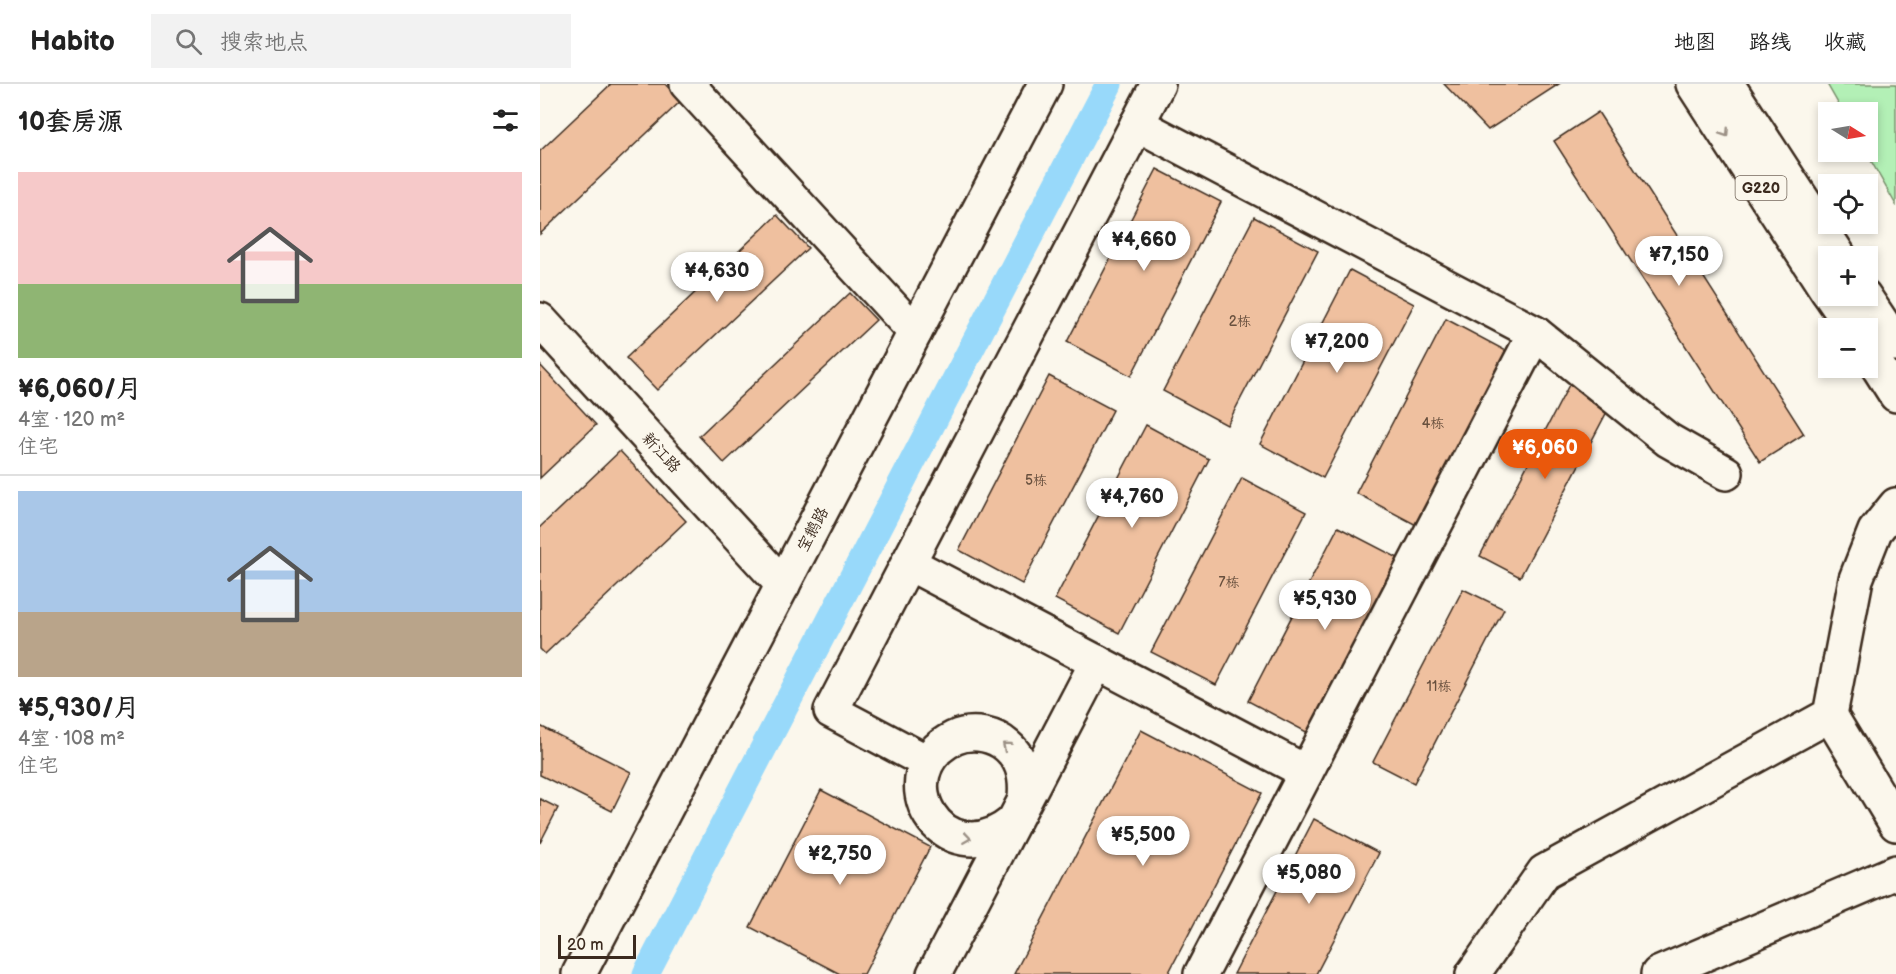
<!DOCTYPE html>
<html lang="zh">
<head>
<meta charset="utf-8">
<style>
	body { margin:0; font-family:"Balsamiq Sans","LXGW WenKai TC",sans-serif; background:#f2f2f2; color:#222; height:100vh; display:flex; flex-direction:column; font-size:22px; white-space:nowrap }
	* { box-sizing:border-box; margin:0 }
	p { font-size:20px; color:#767676 }
	.icon { flex:none; width:33px; height:33px; fill:none; stroke:currentColor; stroke-width:2; stroke-linecap:round; stroke-linejoin:round }
	.map { position:relative; flex:1; overflow:hidden }
	.details { display:flex; flex-direction:column; background:#fff; width:540px }
	.details>* { flex:none }
	.needle { width:39px; rotate:101deg }
	.buttons { position:absolute; left:1278px; top:18px; display:grid; gap:12px }
	.buttons a { display:grid; place-items:center; width:60px; height:60px; border-radius:0px; background:#fff; box-shadow:0 3px 9px #0003; font-size:30px }
	.scale { position:absolute; left:18px; bottom:15px; width:78px; box-sizing:border-box; padding-left:6px; border:3px solid #3b2a1e; border-top:0; font-size:16px; line-height:21px; white-space:nowrap; color:#3b2a1e; -webkit-text-stroke:4px #fbf7ec; paint-order:stroke }
	.price { position:absolute; translate:-50% -51px; padding:0 14px; border-radius:21px; background:#fff; color:#222; font-size:20px; line-height:39px; filter:drop-shadow(0 2px 3px #0008) }
	.price::after { content:''; position:absolute; left:50%; top:36px; width:18px; height:14px; margin-left:-9px; background:inherit; clip-path:polygon(0 0,100% 0,50% 100%) }
	.price.current { background:#ea580c; color:#fff }
	ul { padding:0; list-style:none }
	li { display:grid; align-content:center; gap:12px; height:318px; padding:0 18px }
	li+li { border-top:2px solid #e0e0e0 }
	li span { display:grid; place-items:center; height:186px; border-radius:0px; color:#555 }
	li>.icon { margin-inline-start:auto }
	span .icon { width:108px; height:108px; fill:#fffc; stroke-width:1 }
	li b { font-size:26px }
	h2 { display:flex; justify-content:space-between; align-items:center; height:72px; padding:0 18px; font-size:26px }
	header { display:flex; align-items:center; gap:36px; box-sizing:border-box; height:84px; padding:0 30px; background:#fff; border-bottom:2px solid #e0e0e0 }
	header strong { font-size:28px }
	nav { display:flex; gap:33px; margin-inline-start:auto; font-size:21px }
	.search { width:420px; height:54px; background:#f2f2f2; display:flex; align-items:center; gap:15px; box-sizing:border-box; padding:0 21px; border-radius:0px; color:#767676; font-size:22px }
	main { display:flex; flex:1; min-height:0 }
	.map>svg:first-child { display:block }
</style>
</head>
<body>
<header>
<strong>Habito</strong>
<div class="search"><svg class="icon" aria-label="search" viewBox="0 0 24 24"><circle cx="10" cy="10" r="6"/><path d="M15 15l6 6"/></svg>搜索地点</div>
<nav><a>地图</a><a>路线</a><a>收藏</a></nav>
</header>
<main>
<section class="details">
<h2>10套房源<svg class="icon" aria-label="filters" viewBox="0 0 24 24"><path d="M4 7h16M4 17h16"/><circle cx="9" cy="7" r="2"/><circle cx="15" cy="17" r="2"/></svg></h2>
<ul>
<li><span style="background:linear-gradient(#f6c9c9 60%,#8fb573 0)"><svg class="icon" aria-label="home" viewBox="0 0 24 24"><path d="M3 11l9-7 9 7M6 9v11h12V9"/></svg></span><div><b>¥6,060/月</b><p>4室 · 120 m²</p><p>住宅</p></div></li>
<li><span style="background:linear-gradient(#a9c7e8 65%,#b9a48a 0)"><svg class="icon" aria-label="home" viewBox="0 0 24 24"><path d="M3 11l9-7 9 7M6 9v11h12V9"/></svg></span><div><b>¥5,930/月</b><p>4室 · 108 m²</p><p>住宅</p></div></li>
</ul>
</section>
<div class="map">
<svg width="1356" height="890" viewBox="0 0 1356 890">
	<rect width="100%" height="100%" fill="#fbf7ec"/>
	<filter id="ink" filterUnits="userSpaceOnUse"><feTurbulence type="fractalNoise" baseFrequency=".0167" numOctaves="2"/><feDisplacementMap in="SourceGraphic" scale="12" xChannelSelector="R" yChannelSelector="G"/><feConvolveMatrix kernelMatrix="1 2 1 2 8 2 1 2 1" color-interpolation-filters="sRGB"/></filter>
	<g filter="url(#ink)">
		<!-- green -->
		<polygon fill="#b3f0b6" stroke="#778d6a" stroke-width="1.5" points="1287,0 1356,0 1356,121 1326,68 1328,68 1328,28 1303,28"/>
		<g fill="none" stroke-linecap="round" stroke-linejoin="round">
			<!-- canal -->
			<polyline stroke="#98d9fa" stroke-width="27" points="106,890 569,0"/>
		</g>
		<!-- building -->
		<g fill="#efc09f" stroke="#3b2a1e" stroke-width="1.5">
			<polygon points="71,0 125,0 141,17 0,150 0,67"/>
			<polygon points="904,0 1019,0 948,46"/>
			<polygon points="1058,28 1264,350 1220,378 1014,57"/>
			<polygon points="617,85 681,118 591,292 527,258"/>
			<polygon points="237,131 268,164 117,306 86,274"/>
			<polygon points="714,133 778,167 687,341 623,307"/>
			<polygon points="810,186 874,220 783,394 720,360"/>
			<polygon points="310,209 336,236 184,379 159,352"/>
			<polygon points="906,235 970,269 880,443 816,409"/>
			<polygon points="0,281 56,341 0,394"/>
			<polygon points="509,292 573,326 482,500 419,466"/>
			<polygon points="1030,299 1071,320 980,493 940,472"/>
			<polygon points="606,341 669,375 579,549 515,515"/>
			<polygon points="80,367 146,437 5,570 0,565 0,443"/>
			<polygon points="702,394 766,428 676,601 611,568"/>
			<polygon points="798,443 862,476 772,651 708,617"/>
			<polygon points="923,505 964,525 874,699 833,678"/>
			<polygon points="0,642 91,688 72,727 0,691"/>
			<polygon points="601,646 722,709 628,890 474,890"/>
			<polygon points="281,706 390,763 324,890 300,890 210,843"/>
			<polygon points="0,715 18,724 0,759"/>
			<polygon points="774,735 839,769 776,890 694,890"/>
		</g>
		<g fill="none" stroke-linecap="round" stroke-linejoin="round">
			<!-- minor casing -->
			<g stroke="#3b2a1e" stroke-width="38">
				<g id="minor">
					<polyline points="147,0 375,248"/>
					<polyline points="597,40 995,249 1128,356 1186,389"/>
					<polyline points="0,236 243,501"/>
					<polyline points="368,479 766,688"/>
					<polyline points="1290,631 1356,740"/>
					<polyline points="387,678 291,627 618,0"/>
					<path d="M473,738C402,796 342,689 414,654C429,647 448,649 462,658C482,672 487,691 485,714"/>
					<polyline points="39,890 505,0"/>
					<polyline points="394,890 557,578"/>
					<polyline points="661,890 995,249"/>
					<polyline points="933,890 1004,788 1290,631 1316,495 1335,447 1356,421"/>
					<polyline points="1118,890 1356,788"/>
				</g>
			</g>
			<!-- highway casing -->
			<g stroke="#3b2a1e" stroke-width="38">
				<g id="highway">
					<polyline points="1153,0 1288,208"/>
					<polyline points="1187,0 1299,172"/>
					<polyline points="1291,212 1313,244"/>
					<polyline points="1324,212 1356,260"/>
					<polyline points="1328,267 1356,311"/>
				</g>
			</g>
			<!-- minor -->
			<use href="#minor" stroke="#fbf7ec" stroke-width="33"/>
			<!-- highway -->
			<use href="#highway" stroke="#fbf7ec" stroke-width="33"/>
		</g>
		<!-- one-way arrows -->
		<defs><path id="oneway-chevron" d="M-2-3.5L2.5 0L-2 3.5" fill="none" stroke-width="1.6" stroke-linecap="round" stroke-linejoin="round" transform="scale(1.5)"/></defs>
		<g stroke="#9b9085">
			<use href="#oneway-chevron" transform="translate(1185 49) rotate(57)"/>
			<use href="#oneway-chevron" transform="translate(466 662) rotate(-140)"/>
			<use href="#oneway-chevron" transform="translate(427 754) rotate(8)"/>
		</g>
	</g>
	<g text-anchor="middle" stroke-width="6" stroke-linejoin="round" paint-order="stroke">
		<!-- number labels -->
		<g font-size="14" fill="#68503e">
			<text x="700" y="242">2栋</text>
			<text x="893" y="344">4栋</text>
			<text x="496" y="401">5栋</text>
			<text x="689" y="503">7栋</text>
			<text x="899" y="607">11栋</text>
		</g>
		<!-- shield labels -->
		<rect fill="#fbf7ec" stroke="#75685c" stroke-width="1.5" x="1195.5" y="92" width="51" height="24" rx="4.5"/>
		<g font-size="15" font-weight="bold" fill="#3b2a1e">
			<text x="1221" y="109">G220</text>
		</g>
		<!-- street labels -->
		<g font-size="16" fill="#3b2a1e" stroke="#fbf7ec">
			<text transform="translate(122 368) rotate(47)" y="6">新江路</text>
			<text transform="translate(272 445) rotate(-62)" y="6">宝鹅路</text>
		</g>
	</g>
</svg>
<div class="buttons">
<a><svg class="needle" viewBox="-14 -14 28 28"><path d="M0-13l5 13h-10z" fill="#e53935"/><path d="M0 13l5-13h-10z" fill="#767676"/></svg></a>
<a><svg class="icon" aria-label="locate" viewBox="0 0 24 24"><circle cx="12" cy="12" r="6"/><path d="M12 2v4M12 18v4M2 12h4M18 12h4"/></svg></a>
<a>+</a>
<a>−</a>
</div>
<div class="scale">20 m</div>
<b class="price" style="left:604px;top:188px">¥4,660</b>
<b class="price" style="left:1139px;top:203px">¥7,150</b>
<b class="price" style="left:177px;top:219px">¥4,630</b>
<b class="price" style="left:797px;top:290px">¥7,200</b>
<b class="price current" style="left:1005px;top:396px">¥6,060</b>
<b class="price" style="left:592px;top:445px">¥4,760</b>
<b class="price" style="left:785px;top:547px">¥5,930</b>
<b class="price" style="left:603px;top:783px">¥5,500</b>
<b class="price" style="left:300px;top:802px">¥2,750</b>
<b class="price" style="left:769px;top:821px">¥5,080</b>
</div>
</main>
</body>
</html>
